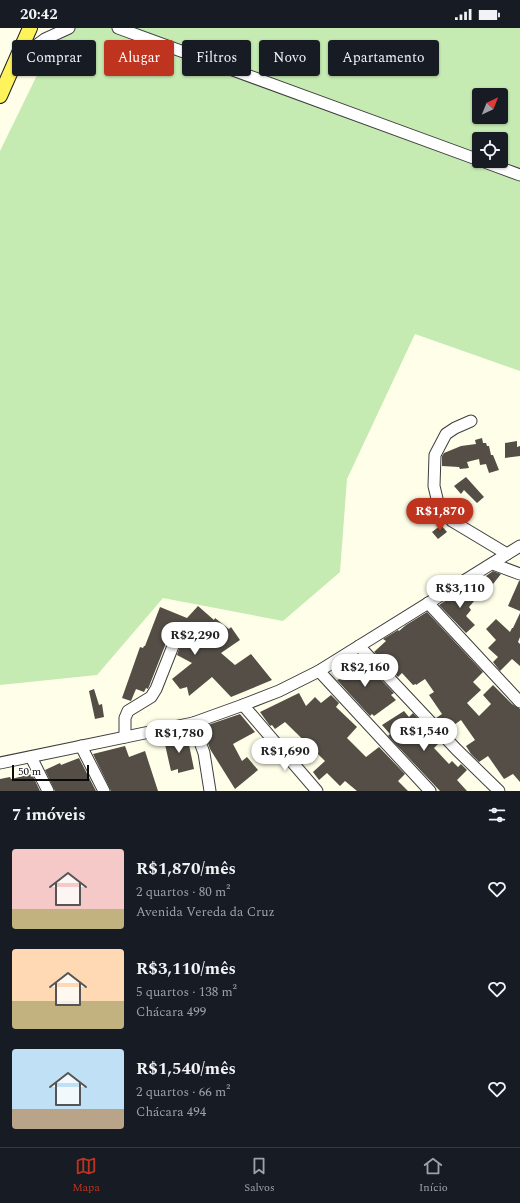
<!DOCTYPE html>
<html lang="pt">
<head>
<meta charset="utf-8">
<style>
	body { margin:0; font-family:Spectral,serif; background:#20242c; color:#f1f3f6; height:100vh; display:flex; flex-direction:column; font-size:15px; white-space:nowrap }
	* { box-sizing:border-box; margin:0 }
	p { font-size:13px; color:#9ea1a6 }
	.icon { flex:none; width:22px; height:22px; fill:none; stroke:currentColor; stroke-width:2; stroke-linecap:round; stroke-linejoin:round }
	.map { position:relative; height:763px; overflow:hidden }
	.sheet { display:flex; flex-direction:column; background:#171b24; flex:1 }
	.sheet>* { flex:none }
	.hud { position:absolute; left:12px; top:12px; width:496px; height:36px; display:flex; gap:8px }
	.needle { width:26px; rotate:43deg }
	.tools { position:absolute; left:472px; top:60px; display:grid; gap:8px }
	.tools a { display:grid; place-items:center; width:36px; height:36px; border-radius:4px; background:#171b24; box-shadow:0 1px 3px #0004; font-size:20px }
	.scale { position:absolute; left:12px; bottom:10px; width:77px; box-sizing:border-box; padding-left:4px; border:2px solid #0b0b0b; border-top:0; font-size:11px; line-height:14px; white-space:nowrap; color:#0b0b0b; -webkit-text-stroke:3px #fff; paint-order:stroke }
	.price { position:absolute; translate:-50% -34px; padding:0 9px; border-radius:14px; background:#fff; color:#222; font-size:13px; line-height:26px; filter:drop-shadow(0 1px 2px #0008) }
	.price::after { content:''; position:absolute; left:50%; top:24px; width:12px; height:9px; margin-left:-6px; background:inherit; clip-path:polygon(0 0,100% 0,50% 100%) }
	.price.current { background:#bf341f; color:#fff }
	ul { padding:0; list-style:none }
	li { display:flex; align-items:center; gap:12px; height:100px; padding:0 12px }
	li span { display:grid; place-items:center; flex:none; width:112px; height:80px; border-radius:4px; color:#555 }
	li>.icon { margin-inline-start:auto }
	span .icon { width:48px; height:48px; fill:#fffc; stroke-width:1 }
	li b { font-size:17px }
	h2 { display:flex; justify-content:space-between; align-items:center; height:48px; padding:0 12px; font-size:17px }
	.pill { padding:0 14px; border-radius:4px; background:#171b24; box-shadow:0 1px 3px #0004; font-size:14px; line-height:36px }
	.pill.current { background:#bf341f; color:#fff }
	.status { display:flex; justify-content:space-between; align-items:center; height:28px; padding:0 20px; background:#171b24; direction:ltr }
	.status svg { height:11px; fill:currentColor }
	.dock { display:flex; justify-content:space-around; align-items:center; height:56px; border-top:1px solid #363941; background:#171b24; font-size:11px; color:#9ea1a6 }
	.dock a { display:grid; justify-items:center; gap:2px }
	.dock .current { color:#bf341f }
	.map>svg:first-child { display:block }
</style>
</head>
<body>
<div class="status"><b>20:42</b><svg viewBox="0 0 49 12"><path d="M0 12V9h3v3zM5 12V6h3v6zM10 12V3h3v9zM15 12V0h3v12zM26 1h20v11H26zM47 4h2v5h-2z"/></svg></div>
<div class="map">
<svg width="520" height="763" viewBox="0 0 520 763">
	<rect width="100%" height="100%" fill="#ffffe9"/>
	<!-- green -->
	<path fill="#c5eab2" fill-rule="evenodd" d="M60,0H520V343L415,306L347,451L340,544L283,593L163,570L97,647L0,657V123ZM479,67H501V89H479ZM479,111H501V133H479Z"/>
	<!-- building -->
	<g fill="#544e47">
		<polygon points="482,410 483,415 486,415 487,418 489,418 491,427 493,427 499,442 489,445 486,436 480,437 479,431 467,434 469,440 460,441 459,439 442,438 442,428 444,425 461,418 476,416 475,412"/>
		<polygon points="517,413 517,419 520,418 520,428 505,430 505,415"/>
		<polygon points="466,449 484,469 477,475 464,462 461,466 454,458"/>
		<polygon points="441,497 447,504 438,511 432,504"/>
		<polygon points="493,543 501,546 493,556 486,548"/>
		<polygon points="519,553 520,553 520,583 508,578"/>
		<polygon points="464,561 475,572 469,579 471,582 466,588 475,597 466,605 439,577"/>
		<polygon points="198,578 214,592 215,590 229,601 231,599 240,612 221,625 235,637 251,626 272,652 231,669 212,649 189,668 187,659 180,661 172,651 192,635 177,627 182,612 180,608 174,606 171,607 168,610 148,661 146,660 144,664 136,661 131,673 122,670 140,619 143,620 144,618 145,618 160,579 187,590"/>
		<polygon points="427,584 483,644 473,654 481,662 467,675 479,688 491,676 483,667 493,657 512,676 520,681 520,754 513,746 504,751 488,728 479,734 471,726 466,718 475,712 461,692 447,702 436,690 442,686 429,667 434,664 425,651 416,657 416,656 413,657 402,645 398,649 374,624 386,613 383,611 398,602 399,603 406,597"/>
		<polygon points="520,585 520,609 518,614 520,616 520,638 512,631 500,643 493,634 498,629 488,620 496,612 486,601 496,591 510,604 512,600 513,600"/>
		<polygon points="353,631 361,643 368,638 394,665 391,667 396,672 374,688 372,686 370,688 337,652 340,651 334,642 344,636 344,637"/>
		<polygon points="94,661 99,677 102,676 104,689 95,691 89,663"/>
		<polygon points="299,665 306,678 315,669 321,675 331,667 339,675 336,679 357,699 347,710 366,729 379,719 405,746 398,753 408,763 357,763 345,753 340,758 327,745 319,752 313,744 325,733 285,694 275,701 272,697 270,698 260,684"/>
		<polygon points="404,683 409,689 413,685 440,714 434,720 449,736 452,733 458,739 461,736 467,742 457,752 467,763 440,763 388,708 390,706 382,697"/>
		<polygon points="240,686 255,704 233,716 242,733 247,729 258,742 235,761 210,721 202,699"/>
		<polygon points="187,707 194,741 178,745 178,741 171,743 164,712"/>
		<polygon points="125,718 129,729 145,723 158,763 111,763 93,726"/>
		<polygon points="79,730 96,763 55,763 45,742 60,735 61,737"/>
		<polygon points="32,746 40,763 0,763 0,751 10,749 11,751"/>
	</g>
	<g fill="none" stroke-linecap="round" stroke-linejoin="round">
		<!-- minor casing -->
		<g stroke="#3e3e3e" stroke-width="13">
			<g id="minor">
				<polyline points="118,0 479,132"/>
				<polyline points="16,32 45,11 69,0"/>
				<polyline points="482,133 520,147"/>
				<polyline points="471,393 455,400 446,406 435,427 434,458 439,479 452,493 507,526"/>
				<polyline points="493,536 520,546"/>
				<polyline points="428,575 520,674"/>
				<polyline points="359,618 456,721 499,763"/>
				<polyline points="319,643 430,763"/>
				<polyline points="243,677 317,763"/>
				<polyline points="193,695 204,725 210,763"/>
				<polyline points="125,709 125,690 128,683 151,669 156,661 175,613"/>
				<polyline points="81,718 104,763"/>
				<polyline points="31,729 48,763"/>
				<polyline points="0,735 193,695 243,677 279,663 319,643 520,518"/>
			</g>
		</g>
		<!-- major casing -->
		<g stroke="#1c1c1c" stroke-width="16">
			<polyline id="major" points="0,68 30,0"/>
		</g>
		<!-- minor -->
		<use href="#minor" stroke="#fff" stroke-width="11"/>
		<!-- major -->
		<use href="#major" stroke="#fef35a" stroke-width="14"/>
	</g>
</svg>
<div class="tools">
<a><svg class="needle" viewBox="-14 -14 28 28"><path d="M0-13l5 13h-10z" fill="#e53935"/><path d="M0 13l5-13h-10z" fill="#9ea1a6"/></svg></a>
<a><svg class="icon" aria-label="locate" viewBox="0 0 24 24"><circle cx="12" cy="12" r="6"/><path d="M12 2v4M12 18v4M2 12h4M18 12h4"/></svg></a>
</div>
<div class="scale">50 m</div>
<b class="price current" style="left:440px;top:504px">R$1,870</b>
<b class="price" style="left:460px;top:581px">R$3,110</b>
<b class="price" style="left:195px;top:628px">R$2,290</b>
<b class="price" style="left:365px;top:660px">R$2,160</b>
<b class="price" style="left:424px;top:724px">R$1,540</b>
<b class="price" style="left:179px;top:726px">R$1,780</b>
<b class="price" style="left:285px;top:744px">R$1,690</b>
<div class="hud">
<a class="pill">Comprar</a>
<a class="pill current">Alugar</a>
<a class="pill">Filtros</a>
<a class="pill">Novo</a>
<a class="pill">Apartamento</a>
</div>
</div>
<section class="sheet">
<h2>7 imóveis<svg class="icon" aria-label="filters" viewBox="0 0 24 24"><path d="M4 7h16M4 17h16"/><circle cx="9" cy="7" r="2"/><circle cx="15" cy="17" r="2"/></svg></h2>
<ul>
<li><span style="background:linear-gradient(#f6c9c9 75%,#c2b280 0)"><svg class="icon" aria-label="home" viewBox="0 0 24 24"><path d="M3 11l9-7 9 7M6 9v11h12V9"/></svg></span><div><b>R$1,870/mês</b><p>2 quartos · 80 m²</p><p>Avenida Vereda da Cruz</p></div><svg class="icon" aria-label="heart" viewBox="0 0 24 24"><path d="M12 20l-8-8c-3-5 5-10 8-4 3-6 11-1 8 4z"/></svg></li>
<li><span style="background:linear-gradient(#ffd9b3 65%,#c2b280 0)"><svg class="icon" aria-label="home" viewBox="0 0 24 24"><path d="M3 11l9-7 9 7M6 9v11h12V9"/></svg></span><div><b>R$3,110/mês</b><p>5 quartos · 138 m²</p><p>Chácara 499</p></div><svg class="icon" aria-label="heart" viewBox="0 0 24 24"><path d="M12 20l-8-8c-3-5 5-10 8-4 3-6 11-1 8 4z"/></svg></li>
<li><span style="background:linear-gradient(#bfe0f5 75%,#b9a48a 0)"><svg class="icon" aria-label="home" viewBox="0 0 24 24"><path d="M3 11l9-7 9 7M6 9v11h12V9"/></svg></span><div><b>R$1,540/mês</b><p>2 quartos · 66 m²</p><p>Chácara 494</p></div><svg class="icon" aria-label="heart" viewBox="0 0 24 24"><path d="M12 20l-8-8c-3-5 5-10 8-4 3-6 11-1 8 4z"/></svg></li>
</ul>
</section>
<nav class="dock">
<a class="current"><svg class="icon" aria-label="map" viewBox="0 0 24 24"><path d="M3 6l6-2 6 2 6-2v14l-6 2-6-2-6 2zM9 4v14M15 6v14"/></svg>Mapa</a>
<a><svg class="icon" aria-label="saved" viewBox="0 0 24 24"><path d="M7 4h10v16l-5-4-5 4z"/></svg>Salvos</a>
<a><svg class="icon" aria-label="home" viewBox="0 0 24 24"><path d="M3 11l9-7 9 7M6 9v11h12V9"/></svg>Início</a>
</nav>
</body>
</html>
